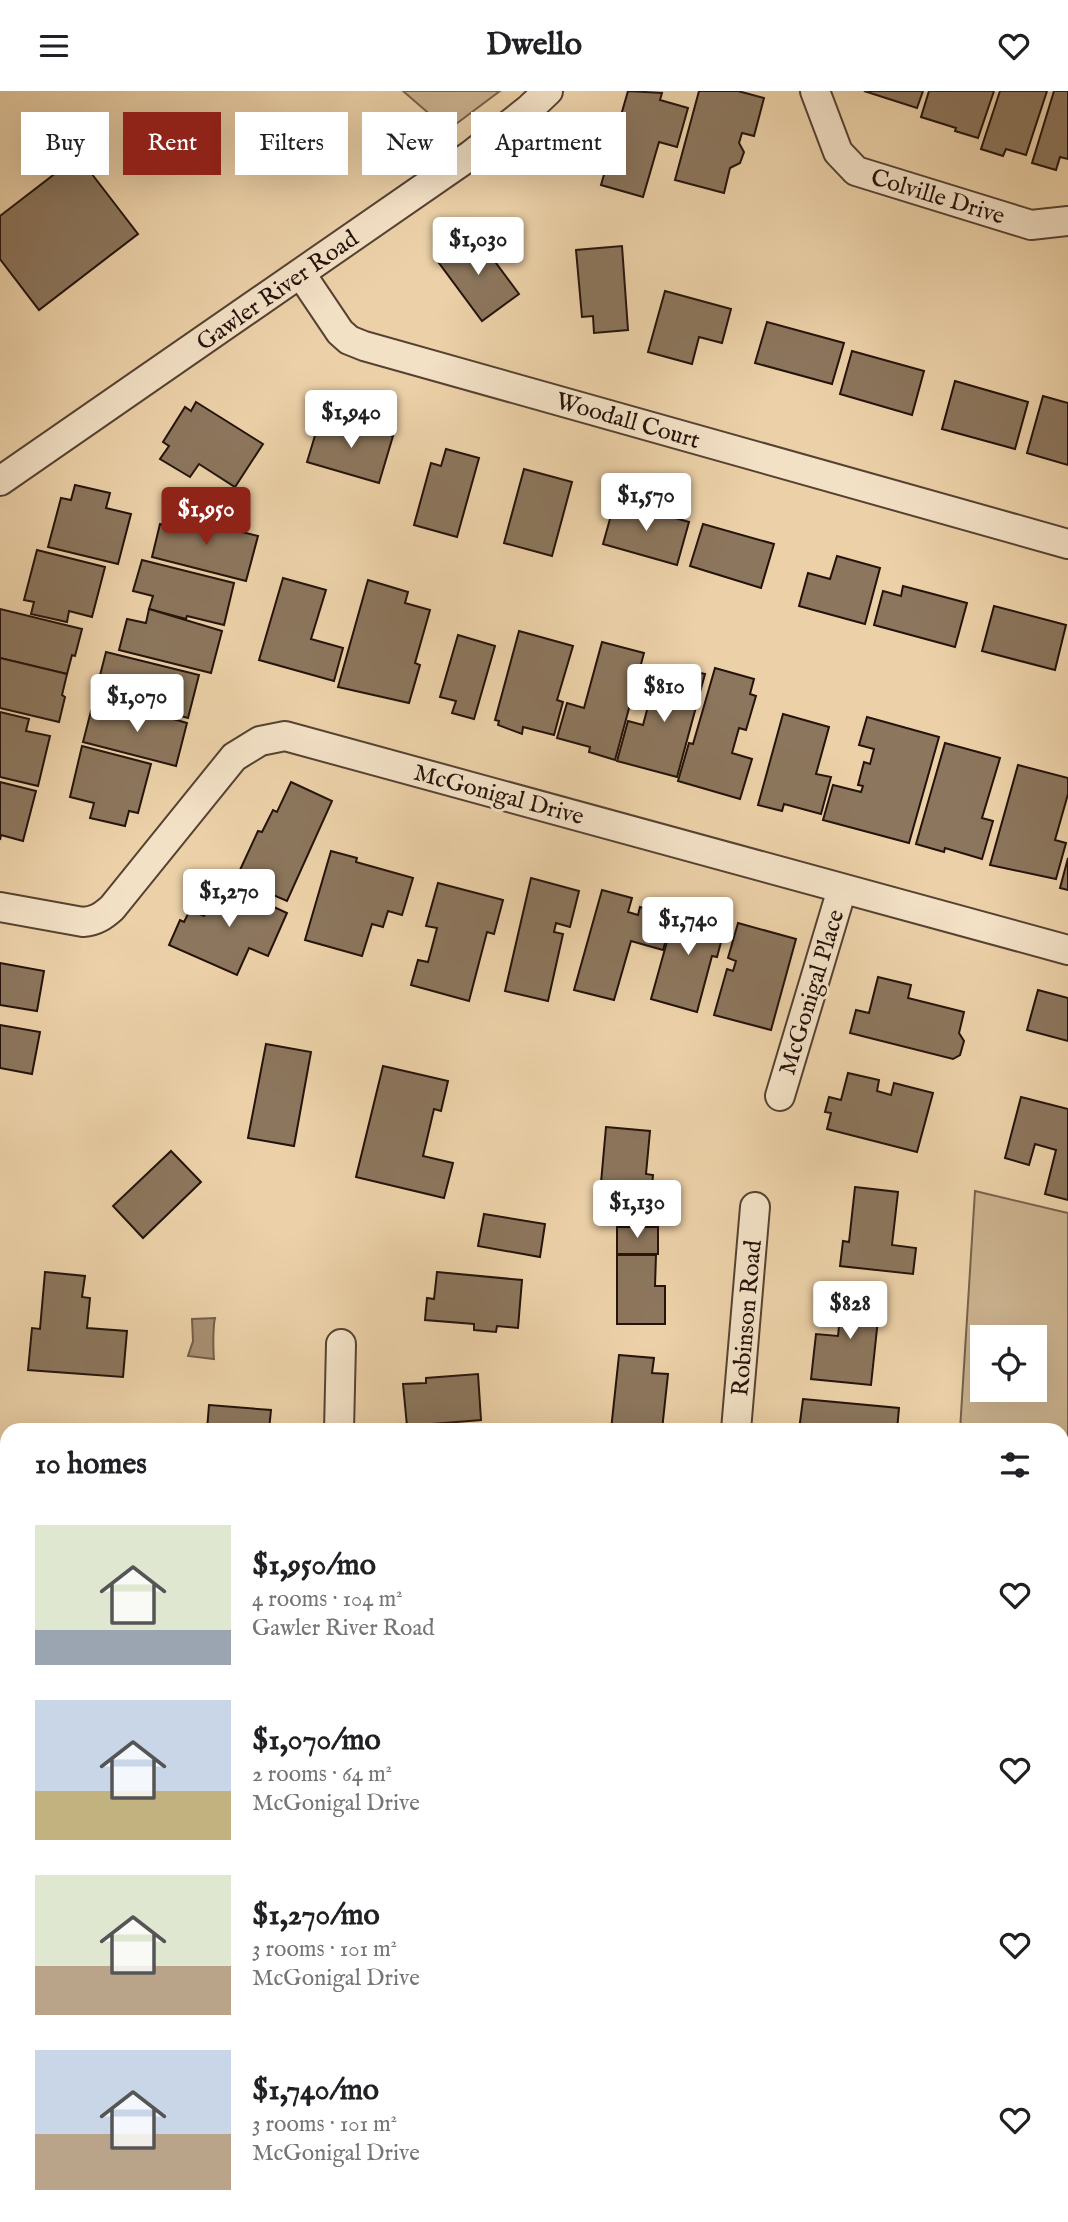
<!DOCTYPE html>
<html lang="en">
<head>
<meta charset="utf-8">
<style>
	body { margin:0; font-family:"IM FELL English",serif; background:#f2f2f2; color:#202124; height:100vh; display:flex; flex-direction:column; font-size:26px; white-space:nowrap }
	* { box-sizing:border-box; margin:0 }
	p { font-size:23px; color:#757577 }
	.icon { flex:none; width:38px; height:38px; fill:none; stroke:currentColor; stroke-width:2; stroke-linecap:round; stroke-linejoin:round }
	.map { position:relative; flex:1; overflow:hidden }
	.side { position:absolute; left:0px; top:1332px; width:1069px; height:800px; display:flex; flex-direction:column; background:#fff; border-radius:21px 21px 0 0; box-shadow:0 7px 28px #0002 }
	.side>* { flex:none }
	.top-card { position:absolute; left:21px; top:21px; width:700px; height:63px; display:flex; gap:14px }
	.fabs { position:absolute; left:970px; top:1234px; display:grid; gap:14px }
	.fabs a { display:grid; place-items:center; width:77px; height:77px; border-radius:0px; background:#fff; box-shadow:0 7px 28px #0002; font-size:35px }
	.price { position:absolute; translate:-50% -60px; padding:0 16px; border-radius:7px; background:#fff; color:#222; font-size:23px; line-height:46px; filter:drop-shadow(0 2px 4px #0008) }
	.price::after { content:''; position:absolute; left:50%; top:42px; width:21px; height:16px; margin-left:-10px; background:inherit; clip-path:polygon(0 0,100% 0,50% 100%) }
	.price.current { background:#8f2418; color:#fff }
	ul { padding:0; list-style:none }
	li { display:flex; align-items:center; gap:21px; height:175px; padding:0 35px }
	li span { display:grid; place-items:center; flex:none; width:196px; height:140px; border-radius:0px; color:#555 }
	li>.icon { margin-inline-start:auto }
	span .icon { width:84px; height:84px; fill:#fffc; stroke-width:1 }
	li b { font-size:30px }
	h2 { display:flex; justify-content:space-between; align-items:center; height:84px; padding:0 35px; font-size:30px }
	.chip { padding:0 24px; border-radius:0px; background:#fff; box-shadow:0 7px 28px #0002; font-size:24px; line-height:63px }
	.chip.current { background:#8f2418; color:#fff }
	header { display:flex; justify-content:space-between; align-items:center; height:91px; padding:0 35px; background:#fff; font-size:32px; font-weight:700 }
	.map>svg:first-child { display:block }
</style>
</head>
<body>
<header><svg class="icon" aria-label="menu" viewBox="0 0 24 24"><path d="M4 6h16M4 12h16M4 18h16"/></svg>Dwello<svg class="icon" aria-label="heart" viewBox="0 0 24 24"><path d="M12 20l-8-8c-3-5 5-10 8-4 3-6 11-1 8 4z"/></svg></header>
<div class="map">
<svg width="1068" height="2131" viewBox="0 0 1068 2131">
	<rect width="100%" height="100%" fill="#ecd1a8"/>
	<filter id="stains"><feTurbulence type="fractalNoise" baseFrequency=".00286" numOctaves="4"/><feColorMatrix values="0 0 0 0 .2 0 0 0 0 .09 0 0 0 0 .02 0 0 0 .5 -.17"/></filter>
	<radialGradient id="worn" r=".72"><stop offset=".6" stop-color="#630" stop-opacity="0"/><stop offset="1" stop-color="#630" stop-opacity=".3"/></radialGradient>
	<!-- green -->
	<g fill="#cab18d" stroke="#77624c" stroke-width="2" fill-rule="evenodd">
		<polygon points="403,0 500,0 448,39"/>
		<path d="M975,1100L1068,1122V1631L1062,1630V1339H960ZM982,1246H1034V1298H982Z"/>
	</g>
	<!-- water -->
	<path fill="#a89073" stroke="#735e49" stroke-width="2" d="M215,1227C213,1235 213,1259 214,1268L188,1265L193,1250L192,1228Z"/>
	<!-- building -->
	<g fill="#8c765d" stroke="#24130b" stroke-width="2">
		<polygon points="628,0 662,2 660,9 688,17 677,56 659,51 643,106 601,94"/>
		<polygon points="699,0 738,0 764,7 754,45 742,42 739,52 744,61 740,72 730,77 724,102 675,89"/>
		<polygon points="864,0 923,0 917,17"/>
		<polygon points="929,0 994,0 978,47 955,40 956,37 921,26"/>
		<polygon points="1000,0 1047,0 1026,64 1006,58 1003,65 981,58"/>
		<polygon points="1054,0 1068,0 1068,68 1060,66 1056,79 1032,72"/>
		<polygon points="78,65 138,143 39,219 0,168 0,125"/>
		<polygon points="473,141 519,203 482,230 436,168"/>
		<polygon points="622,155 628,239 594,242 593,225 582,226 576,159"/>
		<polygon points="665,200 731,218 722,252 699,246 692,273 648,261"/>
		<polygon points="767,231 844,252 832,293 755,272"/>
		<polygon points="852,260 924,280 912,324 840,303"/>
		<polygon points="955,290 1028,311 1015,358 942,338"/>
		<polygon points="1043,305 1068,312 1068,374 1027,362"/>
		<polygon points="196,311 263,353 235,396 199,373 190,386 160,368 169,355 163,351 185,316 191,320"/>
		<polygon points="320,328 358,339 359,335 393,345 379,392 307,371"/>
		<polygon points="446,358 479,367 457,446 414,434 431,372 441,375"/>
		<polygon points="524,378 572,391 552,465 504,452"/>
		<polygon points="75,394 110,402 106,417 131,423 118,473 48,456 61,407 71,409"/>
		<polygon points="615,410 689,431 677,474 603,453"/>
		<polygon points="183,421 220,431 218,435 258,445 246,490 152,466 160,433 179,438"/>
		<polygon points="703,433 774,453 761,497 690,475"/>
		<polygon points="37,459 105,476 92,526 69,520 67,531 31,523 34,511 24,509"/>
		<polygon points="837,465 880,477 865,533 799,515 808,482 830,488"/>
		<polygon points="142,469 234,492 224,534 187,525 186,528 149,518 153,505 133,500"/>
		<polygon points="283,487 326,499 311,548 343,557 334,590 259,569"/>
		<polygon points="368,489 408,501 405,512 430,519 415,572 420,574 409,612 338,596"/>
		<polygon points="903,495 967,512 955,556 874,534 883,500 901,505"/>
		<polygon points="994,515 1066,534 1055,579 982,560"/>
		<polygon points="0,518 82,538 75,565 72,564 67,583 0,567"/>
		<polygon points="149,518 222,540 211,582 119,559 127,528 146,532"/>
		<polygon points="519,540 573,555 557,609 563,611 554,644 523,636 522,643 498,634 499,630 495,629"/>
		<polygon points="458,544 495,555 474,628 452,622 456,610 440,606"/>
		<polygon points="602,551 644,562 615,669 589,661 590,656 557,647 567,612 584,617"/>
		<polygon points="106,561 199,584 188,627 152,617 151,620 114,611 118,597 98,592"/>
		<polygon points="0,567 67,583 62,604 65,606 59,631 0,617"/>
		<polygon points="679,577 705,583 677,686 617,670 628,630 643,634 658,578 677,583"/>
		<polygon points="715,577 754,588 750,603 756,605 746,639 739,637 732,662 752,668 740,708 678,690 689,652 693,653"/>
		<polygon points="114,611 187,632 176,675 83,651 91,620 111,625"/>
		<polygon points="0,621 29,628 26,640 50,645 38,695 0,686"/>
		<polygon points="783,623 829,636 816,683 831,686 821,723 784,713 782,720 758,714"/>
		<polygon points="867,626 939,646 909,752 823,729 833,694 861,701 863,695 858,694 864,671 870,673 874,658 859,654"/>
		<polygon points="945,652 1000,667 982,727 993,730 982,768 945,757 944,761 916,753"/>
		<polygon points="82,655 151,673 138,722 129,720 125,735 90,727 94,712 70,706"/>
		<polygon points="1018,674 1068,687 1068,703 1055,749 1066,752 1056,788 990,774"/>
		<polygon points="0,691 36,700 23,750 1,744 0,749"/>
		<polygon points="291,691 332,710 287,810 271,803 268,809 233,794 258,740 262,741 273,719 277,721"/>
		<polygon points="331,760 357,767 356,771 413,787 402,824 388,820 383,836 372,833 362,865 305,849"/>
		<polygon points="1068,767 1068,799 1060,797"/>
		<polygon points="531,787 579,800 570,836 556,832 554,841 563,843 548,910 505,900"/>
		<polygon points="219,791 287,822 268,865 249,857 237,884 169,854 180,829 184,831 190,819 204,825"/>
		<polygon points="438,792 503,809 494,843 487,841 469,910 411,894 418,869 428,871 437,837 426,835"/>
		<polygon points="602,799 632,807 628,821 638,824 640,816 673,825 663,859 631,850 614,909 574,899"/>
		<polygon points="678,811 702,818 701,822 727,829 717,866 712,865 697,921 651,908"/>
		<polygon points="738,832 796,848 771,939 714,924 727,878 733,880 736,870 728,867"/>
		<polygon points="0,872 44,880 37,920 0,914"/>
		<polygon points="878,886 911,894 908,907 964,921 959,942 964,950 960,964 953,968 850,942 856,919 869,922"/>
		<polygon points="1038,899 1068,907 1068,950 1027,939"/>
		<polygon points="0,934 40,941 32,983 0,977"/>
		<polygon points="266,953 311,961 294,1055 248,1047"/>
		<polygon points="383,975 448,990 441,1020 434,1018 423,1065 453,1072 444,1107 356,1086"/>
		<polygon points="848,982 879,989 877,1000 891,1004 894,992 933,1002 917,1061 827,1038 831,1022 825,1021 829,1006 841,1009"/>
		<polygon points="1021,1006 1068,1018 1068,1109 1045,1103 1056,1059 1035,1053 1029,1074 1005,1067"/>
		<polygon points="606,1036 650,1040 646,1083 653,1084 649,1130 598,1125"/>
		<polygon points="171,1060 201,1091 143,1147 113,1115"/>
		<polygon points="855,1096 898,1101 892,1154 916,1157 913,1183 840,1175 843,1150 849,1151"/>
		<polygon points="484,1123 545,1133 540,1166 478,1155"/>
		<rect x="617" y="1136" width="41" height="27"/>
		<polygon points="617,1164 656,1164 655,1195 665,1195 665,1233 617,1233"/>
		<polygon points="45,1181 85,1185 82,1206 90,1207 87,1237 127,1240 123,1286 28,1279 32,1237 40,1238"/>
		<polygon points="437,1181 522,1189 518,1237 497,1235 496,1241 474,1239 474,1233 425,1229 427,1207 434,1208"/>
		<polygon points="843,1196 881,1200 871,1294 811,1288 816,1243 838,1245"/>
		<polygon points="619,1264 654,1267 652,1282 668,1283 662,1339 611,1339"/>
		<polygon points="478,1283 481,1329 407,1335 403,1293 426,1292 426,1287"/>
		<polygon points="803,1308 899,1317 897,1339 799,1339"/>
		<polygon points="209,1314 271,1319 269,1339 207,1339"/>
		<rect x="0" y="1382" width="7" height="55"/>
		<polygon points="1068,1727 1068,1806 1065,1805 1066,1796 1062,1796 1062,1754 1065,1754"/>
		<polygon points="0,1734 7,1735 7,1829 0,1829 0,1781 2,1782 3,1772 0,1771"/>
		<polygon points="1062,1943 1068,1944 1068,1977 1062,1977"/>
		<polygon points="7,2124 56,2124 70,2126 69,2131 7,2131"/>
		<polygon points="670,2124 749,2124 749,2131 669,2131"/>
		<polygon points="776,2124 856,2124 856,2131 775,2131"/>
		<polygon points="868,2124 917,2124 916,2131 867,2131"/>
	</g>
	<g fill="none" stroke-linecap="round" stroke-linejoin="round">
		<!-- minor casing -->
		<g stroke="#564232" stroke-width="32">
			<g id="minor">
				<polyline points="815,0 838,61 856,80 1031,134 1068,130"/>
				<polyline points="301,183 340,241 349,249 364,255 1068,453"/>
				<polyline points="0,390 471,64 529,18 548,0"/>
				<path d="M0,816L83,831C96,830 103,825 112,817L234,666L260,650L285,645L1068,859"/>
				<polyline points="780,1005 842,798"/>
				<polyline points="339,1339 341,1253"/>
				<polyline points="736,1339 755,1116"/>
				<polyline points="0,1523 7,1524"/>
				<polyline points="1062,1870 1068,1871"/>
				<polyline points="372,2124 407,2131"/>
				<polyline points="219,2131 219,2124"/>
			</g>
		</g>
		<!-- minor -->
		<use href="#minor" stroke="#f3e1c6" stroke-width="28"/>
	</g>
	<g text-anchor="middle" stroke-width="6" stroke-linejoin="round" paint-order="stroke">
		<!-- street labels -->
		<g font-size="24" fill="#24130b" stroke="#f3e1c6">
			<text transform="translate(938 105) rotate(17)" y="8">Colville Drive</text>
			<text transform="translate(277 199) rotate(-35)" y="8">Gawler River Road</text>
			<text transform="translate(628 329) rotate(16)" y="8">Woodall Court</text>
			<text transform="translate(499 703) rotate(15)" y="8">McGonigal Drive</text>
			<text transform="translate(811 901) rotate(-73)" y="8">McGonigal Place</text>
			<text transform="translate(746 1227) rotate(-85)" y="8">Robinson Road</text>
		</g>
	</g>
	<rect width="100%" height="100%" filter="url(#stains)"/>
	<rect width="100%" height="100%" fill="url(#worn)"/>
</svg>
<div class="fabs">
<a><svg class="icon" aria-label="locate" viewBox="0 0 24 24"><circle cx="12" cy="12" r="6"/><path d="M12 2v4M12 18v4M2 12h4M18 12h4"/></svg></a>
</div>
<b class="price" style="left:478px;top:186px">$1,030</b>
<b class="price" style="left:351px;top:359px">$1,940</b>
<b class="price" style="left:646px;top:442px">$1,570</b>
<b class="price current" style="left:206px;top:456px">$1,950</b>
<b class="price" style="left:664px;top:633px">$810</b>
<b class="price" style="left:137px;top:643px">$1,070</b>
<b class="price" style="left:229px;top:838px">$1,270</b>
<b class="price" style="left:688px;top:866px">$1,740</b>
<b class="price" style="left:637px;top:1149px">$1,130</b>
<b class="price" style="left:850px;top:1250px">$828</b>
<div class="top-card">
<a class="chip">Buy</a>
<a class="chip current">Rent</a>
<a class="chip">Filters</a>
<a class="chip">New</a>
<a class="chip">Apartment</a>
</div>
<section class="side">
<h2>10 homes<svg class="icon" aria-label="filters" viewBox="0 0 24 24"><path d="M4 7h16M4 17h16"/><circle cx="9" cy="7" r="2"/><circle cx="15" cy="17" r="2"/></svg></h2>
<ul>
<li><span style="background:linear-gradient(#dfe7d0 75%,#9aa5b1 0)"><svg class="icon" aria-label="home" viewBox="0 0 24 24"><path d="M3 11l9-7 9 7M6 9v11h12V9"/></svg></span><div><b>$1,950/mo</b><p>4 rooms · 104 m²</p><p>Gawler River Road</p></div><svg class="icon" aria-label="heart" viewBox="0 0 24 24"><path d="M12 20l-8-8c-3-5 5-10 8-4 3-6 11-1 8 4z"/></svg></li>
<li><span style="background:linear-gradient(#c9d6e8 65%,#c2b280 0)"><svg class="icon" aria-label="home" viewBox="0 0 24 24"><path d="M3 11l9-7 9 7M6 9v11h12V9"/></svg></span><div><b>$1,070/mo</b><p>2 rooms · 64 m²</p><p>McGonigal Drive</p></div><svg class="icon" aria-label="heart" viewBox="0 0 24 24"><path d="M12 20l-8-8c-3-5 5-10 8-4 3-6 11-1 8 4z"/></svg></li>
<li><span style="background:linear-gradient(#dfe7d0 65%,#b9a48a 0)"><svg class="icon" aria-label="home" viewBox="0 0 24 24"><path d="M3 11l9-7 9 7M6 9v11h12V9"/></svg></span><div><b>$1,270/mo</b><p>3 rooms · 101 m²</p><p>McGonigal Drive</p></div><svg class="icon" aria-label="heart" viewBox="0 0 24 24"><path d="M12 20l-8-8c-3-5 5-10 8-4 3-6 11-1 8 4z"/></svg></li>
<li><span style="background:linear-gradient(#c9d6e8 60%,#b9a48a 0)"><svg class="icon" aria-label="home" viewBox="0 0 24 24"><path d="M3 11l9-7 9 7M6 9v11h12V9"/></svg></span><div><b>$1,740/mo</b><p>3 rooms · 101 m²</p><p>McGonigal Drive</p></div><svg class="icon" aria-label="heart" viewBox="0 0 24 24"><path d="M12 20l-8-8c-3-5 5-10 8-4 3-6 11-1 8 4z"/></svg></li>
</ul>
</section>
</div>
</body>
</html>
